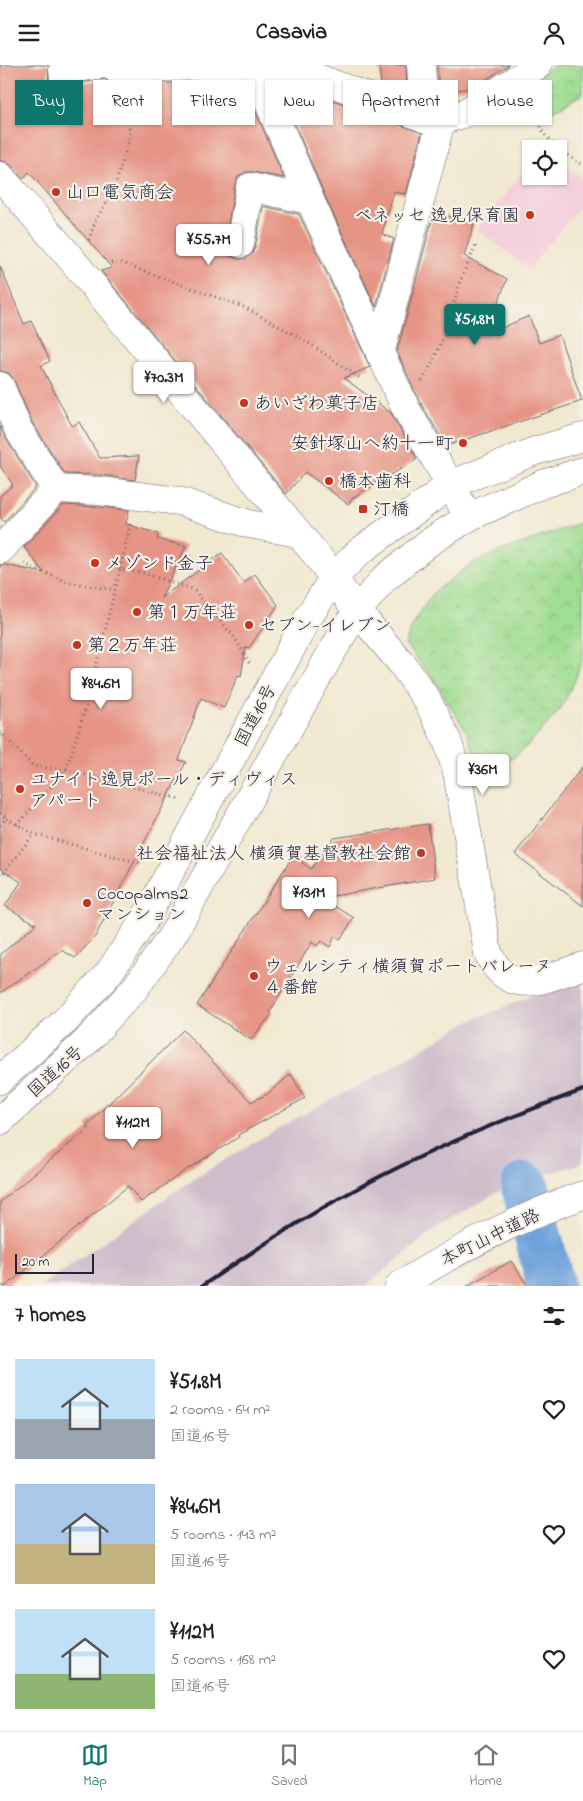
<!DOCTYPE html>
<html lang="en">
<head>
<meta charset="utf-8">
<style>
	body { margin:0; font-family:"Indie Flower","Klee One",sans-serif; background:#f2f2f2; color:#222; height:100vh; display:flex; flex-direction:column; font-size:19px; white-space:nowrap }
	* { box-sizing:border-box; margin:0 }
	p { font-size:16px; color:#767676 }
	.icon { flex:none; width:28px; height:28px; fill:none; stroke:currentColor; stroke-width:2; stroke-linecap:round; stroke-linejoin:round }
	.map { position:relative; height:1221px; overflow:hidden }
	.side { display:flex; flex-direction:column; background:#fff; flex:1 }
	.side>* { flex:none }
	.hud { position:absolute; left:15px; top:15px; width:554px; height:45px; display:flex; gap:10px }
	.tools { position:absolute; left:522px; top:75px; display:grid; gap:10px }
	.tools a { display:grid; place-items:center; width:45px; height:45px; border-radius:0px; background:#fff; box-shadow:0 1px 4px #0004; font-size:25px }
	.scale { position:absolute; left:15px; bottom:12px; width:79px; box-sizing:border-box; padding-left:5px; border:2px solid #22223b; border-top:0; font-size:14px; line-height:18px; white-space:nowrap; color:#22223b; -webkit-text-stroke:4px #f7f3e8; paint-order:stroke }
	.price { position:absolute; translate:-50% -42px; padding:0 11px; border-radius:5px; background:#fff; color:#222; font-size:16px; line-height:32px; filter:drop-shadow(0 1px 2px #0008) }
	.price::after { content:''; position:absolute; left:50%; top:30px; width:15px; height:11px; margin-left:-8px; background:inherit; clip-path:polygon(0 0,100% 0,50% 100%) }
	.price.active { background:#0f766e; color:#fff }
	ul { padding:0; list-style:none }
	li { display:flex; align-items:center; gap:15px; height:125px; padding:0 15px }
	li span { display:grid; place-items:center; flex:none; width:140px; height:100px; border-radius:0px; color:#555 }
	li>.icon { margin-inline-start:auto }
	span .icon { width:60px; height:60px; fill:#fffc; stroke-width:1 }
	li b { font-size:21px }
	h2 { display:flex; justify-content:space-between; align-items:center; height:60px; padding:0 15px; font-size:21px }
	.tag { padding:0 18px; border-radius:0px; background:#fff; box-shadow:0 1px 4px #0004; font-size:18px; line-height:45px }
	.tag.active { background:#0f766e; color:#fff }
	header { display:flex; justify-content:space-between; align-items:center; height:65px; padding:0 15px; background:#fff; font-size:22px; font-weight:700 }
	.menu { display:flex; justify-content:space-around; align-items:center; height:70px; border-top:1px solid #e0e0e0; background:#fff; font-size:14px; color:#767676 }
	.menu a { display:grid; justify-items:center; gap:2px }
	.menu .active { color:#0f766e }
	.map>svg:first-child { display:block }
</style>
</head>
<body>
<header><svg class="icon" aria-label="menu" viewBox="0 0 24 24"><path d="M4 6h16M4 12h16M4 18h16"/></svg>Casavia<svg class="icon" aria-label="person" viewBox="0 0 24 24"><circle cx="12" cy="8" r="4"/><path d="M4 21q1-7 8-7t8 7"/></svg></header>
<div class="map">
<svg width="583" height="1221" viewBox="0 0 583 1221">
	<defs>
		<pattern id="park-crowns" width="20" height="18" patternUnits="userSpaceOnUse" patternTransform="scale(1.25)"><rect width="20" height="18" fill="#9fdd92"/><path d="M2 6a3 3 0 1 1 6 0M12 15a3 3 0 1 1 6 0" fill="none" stroke="#89bd7f"/></pattern>
	</defs>
	<rect width="100%" height="100%" fill="#f7f3e8"/>
	<filter id="ink" filterUnits="userSpaceOnUse"><feTurbulence type="fractalNoise" baseFrequency=".02" numOctaves="2"/><feDisplacementMap in="SourceGraphic" scale="10" xChannelSelector="R" yChannelSelector="G"/><feConvolveMatrix kernelMatrix="1 2 1 2 8 2 1 2 1" color-interpolation-filters="sRGB"/></filter>
	<filter id="wash" filterUnits="userSpaceOnUse"><feTurbulence type="fractalNoise" baseFrequency=".0096" numOctaves="4" result="noise"/><feDisplacementMap in="SourceGraphic" scale="20" xChannelSelector="R" yChannelSelector="G"/><feGaussianBlur stdDeviation="1.12" result="paint"/><feColorMatrix in="noise" values="0 0 0 0 0 0 0 0 0 0 0 0 0 0 0 0 0 1.4 0 .05"/><feComposite in="paint" operator="in"/></filter>
	<g filter="url(#wash)">
		<rect width="100%" height="100%" fill="#f1e8d0"/>
		<!-- built -->
		<polygon fill="#f4cfdc" points="559,93 583,114 583,137 529,204 477,164 531,97 531,111 559,111"/>
		<!-- railway -->
		<polygon fill="#d0bdcc" points="583,915 583,1098 510,1120 435,1164 365,1221 41,1221 186,1119 278,1063 377,1011 465,958 546,925"/>
		<!-- park -->
		<g fill="url(#park-crowns)" stroke="#608066">
			<polygon points="554,0 583,0 583,29 549,48 531,16"/>
			<polygon points="583,457 583,592 575,615 561,643 536,672 515,692 480,705 467,668 435,616 405,579 415,554 435,526 473,498 500,486"/>
		</g>
		<g fill="none" stroke-linecap="round" stroke-linejoin="round">
			<!-- river -->
			<polyline stroke="#6fa3db" stroke-width="48" points="525,1121 551,1221"/>
		</g>
		<g id="blocks">
			<!-- building -->
			<g fill="#e69486">
				<polygon points="0,0 48,0 49,24 52,31 58,36 66,38 74,35 79,29 80,18 105,14 109,18 117,20 197,17 196,28 239,26 238,35 249,31 284,113 253,107 245,107 238,112 235,119 225,176 226,185 230,191 238,194 246,193 252,189 255,182 263,141 299,149 370,302 344,313 391,348 417,394 386,413 385,412 353,433 348,439 305,407 286,429 101,206 112,203 29,107 23,114 11,100 6,96 0,96"/>
				<polygon points="379,0 406,0 407,30 381,20"/>
				<polygon points="437,0 509,0 472,23 456,25 455,35 440,40"/>
				<polygon points="279,21 306,25 422,68 406,129 394,127 382,169 394,174 376,242 324,129"/>
				<polygon points="434,147 474,159 464,191 507,214 486,270 529,251 539,278 559,270 582,336 446,381 420,337 397,287"/>
				<polygon points="0,201 24,259 31,256 50,296 41,301 72,361 79,357 100,393 139,391 135,415 100,410 65,409 32,357 14,315 9,308 0,306"/>
				<polygon points="0,361 5,372 36,422 4,457 0,452 0,431 13,420 0,401"/>
				<polygon points="63,440 98,442 129,445 126,459 158,469 157,474 186,481 161,533 222,488 244,518 255,509 278,540 249,583 246,582 241,611 238,610 224,643 201,633 179,695 186,697 95,872 75,893 62,885 0,928 0,890 36,859 5,841 21,817 0,803 0,500 5,500 44,508 24,482"/>
				<polygon points="583,701 583,841 515,789"/>
				<polygon points="428,759 435,813 322,833 354,853 340,875 335,871 330,882 321,876 317,881 312,877 270,947 272,949 251,975 197,940 293,791 311,804 334,773"/>
				<polygon points="183,965 251,1037 267,1029 291,1009 305,1033 238,1070 239,1072 186,1105 141,1137 128,1121 6,1221 0,1221 0,1137 89,1063 86,1061"/>
				<polygon points="511,1196 528,1221 467,1221"/>
			</g>
		</g>
	</g>
	<g filter="url(#ink)">
		<use href="#blocks" fill-opacity="0" stroke="#6a676f" stroke-width="1"/>
		<g fill="none" stroke-linecap="round" stroke-linejoin="round">
			<!-- minor casing -->
			<g stroke="#6a676f" stroke-width="29">
				<g id="minor">
					<polyline points="116,0 116,4 236,0"/>
					<polyline points="253,0 310,135 406,344 469,452"/>
					<polyline points="256,0 310,10 424,53 441,56 463,49 538,0"/>
					<polyline points="421,0 424,53"/>
					<polyline points="65,22 63,5 100,0"/>
					<path d="M0,111L68,190L319,493L357,546L403,600L427,635L447,675L457,707L488,888C510,935 545,913 583,901"/>
					<polyline points="240,179 250,122 310,135"/>
					<polyline points="380,289 441,56"/>
					<polyline points="0,321 18,364 56,424"/>
					<polyline points="0,485 56,424 99,426 179,436 249,459 298,468"/>
				</g>
			</g>
			<!-- highway casing -->
			<g stroke="#6a676f" stroke-width="29">
				<g id="highway">
					<polyline points="0,1015 64,957 108,909 143,857 306,556 334,512 359,487 450,420 535,386 583,372"/>
					<polyline points="0,1056 88,975 136,922 172,871 330,590 357,546 384,514 428,478 469,452 543,419 583,406"/>
					<path d="M399,1221C457,1185 519,1152 583,1130"/>
				</g>
			</g>
			<!-- path -->
			<g stroke="#6a676f" stroke-width="3" stroke-dasharray="1 4" stroke-linecap="butt">
				<polyline points="531,38 544,69 558,84"/>
				<polyline points="559,85 583,100"/>
				<polyline points="89,175 95,156 113,127 130,72 128,29"/>
				<polyline points="111,198 119,197 246,243 306,276 361,314"/>
				<polyline points="422,316 432,298 447,264 459,219 477,177"/>
				<polyline points="24,499 68,517 115,525"/>
				<polyline points="120,504 131,456"/>
				<polyline points="0,667 33,701 66,705 180,734"/>
				<polyline points="0,748 6,753"/>
				<polyline points="0,760 6,753 34,769 143,799"/>
				<polyline points="17,760 66,705 86,642 120,504 143,508 193,524 235,573 251,601"/>
				<polyline points="0,809 2,810 34,769"/>
			</g>
			<!-- minor -->
			<use href="#minor" stroke="#fff" stroke-width="28"/>
			<!-- highway -->
			<use href="#highway" stroke="#fff" stroke-width="28"/>
			<!-- rail -->
			<path stroke="#22223b" stroke-width="4" d="M202,1221C247,1190 292,1160 340,1133C417,1090 500,1055 583,1025"/>
		</g>
	</g>
	<!-- markers -->
	<g fill="#c8321e" stroke="#f7f3e8" stroke-width="2">
		<circle cx="56" cy="127" r="5"/>
		<circle cx="530" cy="150" r="5"/>
		<circle cx="244" cy="338" r="5"/>
		<circle cx="463" cy="378" r="5"/>
		<circle cx="329" cy="416" r="5"/>
		<rect x="358" y="439" width="10" height="10" rx="2.5"/>
		<circle cx="95" cy="498" r="5"/>
		<circle cx="137" cy="547" r="5"/>
		<circle cx="249" cy="560" r="5"/>
		<circle cx="77" cy="580" r="5"/>
		<circle cx="20" cy="724" r="5"/>
		<circle cx="421" cy="788" r="5"/>
		<circle cx="87" cy="838" r="5"/>
		<circle cx="254" cy="911" r="5"/>
	</g>
	<g text-anchor="middle" stroke-width="4.5" stroke-linejoin="round" paint-order="stroke">
		<!-- poi labels -->
		<g font-size="18" fill="#22223b" stroke="#f7f3e8" text-anchor="start">
			<text x="66" y="133">山口電気商会</text>
			<text x="520" y="156" text-anchor="end">ベネッセ 逸見保育園</text>
			<text x="254" y="344">あいざわ菓子店</text>
			<text x="453" y="384" text-anchor="end">安針塚山へ約十一町</text>
			<text x="339" y="422">橋本歯科</text>
			<text x="373" y="450">汀橋</text>
			<text x="105" y="504">メゾンド金子</text>
			<text x="147" y="553">第１万年荘</text>
			<text x="259" y="566">セブン-イレブン</text>
			<text x="87" y="586">第２万年荘</text>
			<text x="30" y="720">ユナイト逸見ポール・ディヴィス<tspan x="30" dy="21">アパート</tspan></text>
			<text x="411" y="794" text-anchor="end">社会福祉法人 横須賀基督教社会館</text>
			<text x="97" y="834">Cocopalms2<tspan x="97" dy="21">マンション</tspan></text>
			<text x="264" y="907">ウェルシティ横須賀ポートバレーヌ<tspan x="264" dy="21">４番館</tspan></text>
		</g>
		<!-- street labels -->
		<g font-size="18" fill="#22223b" stroke="#f7f3e8">
			<text transform="translate(255 650) rotate(-62)" y="6">国道16号</text>
			<text transform="translate(55 1006) rotate(-42)" y="6">国道16号</text>
			<text transform="translate(490 1172) rotate(-26)" y="6">本町山中道路</text>
		</g>
	</g>
</svg>
<div class="tools">
<a><svg class="icon" aria-label="locate" viewBox="0 0 24 24"><circle cx="12" cy="12" r="6"/><path d="M12 2v4M12 18v4M2 12h4M18 12h4"/></svg></a>
</div>
<div class="scale">20 m</div>
<b class="price" style="left:209px;top:201px">¥55.7M</b>
<b class="price active" style="left:475px;top:281px">¥51.8M</b>
<b class="price" style="left:164px;top:339px">¥70.3M</b>
<b class="price" style="left:101px;top:645px">¥84.6M</b>
<b class="price" style="left:483px;top:731px">¥36M</b>
<b class="price" style="left:309px;top:854px">¥131M</b>
<b class="price" style="left:133px;top:1084px">¥112M</b>
<div class="hud">
<a class="tag active">Buy</a>
<a class="tag">Rent</a>
<a class="tag">Filters</a>
<a class="tag">New</a>
<a class="tag">Apartment</a>
<a class="tag">House</a>
</div>
</div>
<section class="side">
<h2>7 homes<svg class="icon" aria-label="filters" viewBox="0 0 24 24"><path d="M4 7h16M4 17h16"/><circle cx="9" cy="7" r="2"/><circle cx="15" cy="17" r="2"/></svg></h2>
<ul>
<li><span style="background:linear-gradient(#bfe0f5 60%,#9aa5b1 0)"><svg class="icon" aria-label="home" viewBox="0 0 24 24"><path d="M3 11l9-7 9 7M6 9v11h12V9"/></svg></span><div><b>¥51.8M</b><p>2 rooms · 64 m²</p><p>国道16号</p></div><svg class="icon" aria-label="heart" viewBox="0 0 24 24"><path d="M12 20l-8-8c-3-5 5-10 8-4 3-6 11-1 8 4z"/></svg></li>
<li><span style="background:linear-gradient(#a9c7e8 60%,#c2b280 0)"><svg class="icon" aria-label="home" viewBox="0 0 24 24"><path d="M3 11l9-7 9 7M6 9v11h12V9"/></svg></span><div><b>¥84.6M</b><p>5 rooms · 143 m²</p><p>国道16号</p></div><svg class="icon" aria-label="heart" viewBox="0 0 24 24"><path d="M12 20l-8-8c-3-5 5-10 8-4 3-6 11-1 8 4z"/></svg></li>
<li><span style="background:linear-gradient(#bfe0f5 65%,#8fb573 0)"><svg class="icon" aria-label="home" viewBox="0 0 24 24"><path d="M3 11l9-7 9 7M6 9v11h12V9"/></svg></span><div><b>¥112M</b><p>5 rooms · 168 m²</p><p>国道16号</p></div><svg class="icon" aria-label="heart" viewBox="0 0 24 24"><path d="M12 20l-8-8c-3-5 5-10 8-4 3-6 11-1 8 4z"/></svg></li>
</ul>
</section>
<nav class="menu">
<a class="active"><svg class="icon" aria-label="map" viewBox="0 0 24 24"><path d="M3 6l6-2 6 2 6-2v14l-6 2-6-2-6 2zM9 4v14M15 6v14"/></svg>Map</a>
<a><svg class="icon" aria-label="saved" viewBox="0 0 24 24"><path d="M7 4h10v16l-5-4-5 4z"/></svg>Saved</a>
<a><svg class="icon" aria-label="home" viewBox="0 0 24 24"><path d="M3 11l9-7 9 7M6 9v11h12V9"/></svg>Home</a>
</nav>
</body>
</html>
